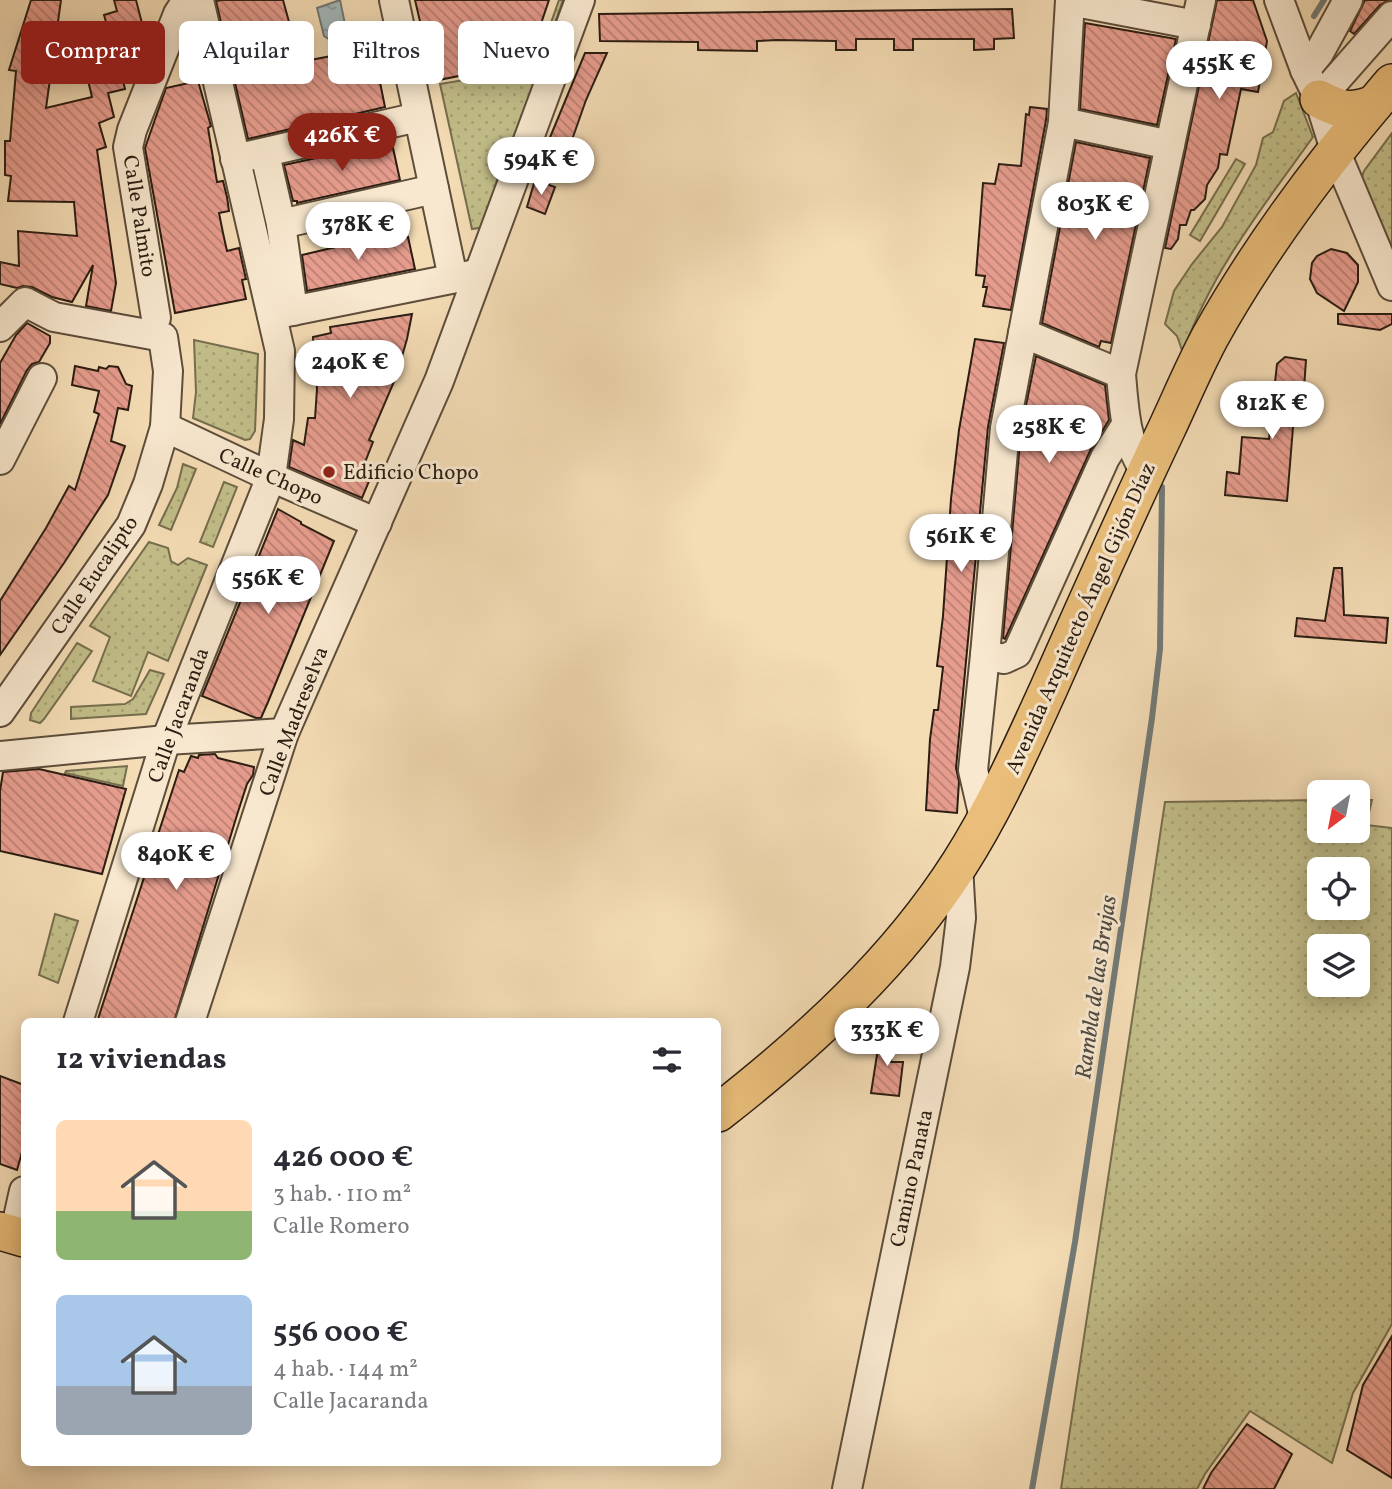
<!DOCTYPE html>
<html lang="es">
<head>
<meta charset="utf-8">
<style>
	body { margin:0; font-family:Vollkorn,serif; background:#f2f2f3; color:#2b2b33; height:100vh; display:flex; flex-direction:column; font-size:26px; white-space:nowrap }
	* { box-sizing:border-box; margin:0 }
	p { font-size:23px; color:#7c7c81 }
	.icon { flex:none; width:38px; height:38px; fill:none; stroke:currentColor; stroke-width:2; stroke-linecap:round; stroke-linejoin:round }
	.map { position:relative; flex:1; overflow:hidden }
	.panel { position:absolute; left:21px; top:1018px; width:700px; height:448px; display:flex; flex-direction:column; background:#fff; border-radius:10px; box-shadow:0 4px 18px #0003 }
	.panel>* { flex:none }
	.hud { position:absolute; left:21px; top:21px; width:700px; height:63px; display:flex; gap:14px }
	.needle { width:46px; rotate:212deg }
	.controls { position:absolute; left:1307px; top:780px; display:grid; gap:14px }
	.controls a { display:grid; place-items:center; width:63px; height:63px; border-radius:10px; background:#fff; box-shadow:0 4px 18px #0003; font-size:35px }
	.price { position:absolute; translate:-50% -60px; padding:0 16px; border-radius:24px; background:#fff; color:#222; font-size:23px; line-height:46px; filter:drop-shadow(0 2px 4px #0008) }
	.price::after { content:''; position:absolute; left:50%; top:42px; width:21px; height:16px; margin-left:-10px; background:inherit; clip-path:polygon(0 0,100% 0,50% 100%) }
	.price.selected { background:#8f2418; color:#fff }
	ul { padding:0; list-style:none }
	li { display:flex; align-items:center; gap:21px; height:175px; padding:0 35px }
	li span { display:grid; place-items:center; flex:none; width:196px; height:140px; border-radius:10px; color:#555 }
	li>.icon { margin-inline-start:auto }
	span .icon { width:84px; height:84px; fill:#fffc; stroke-width:1 }
	li b { font-size:30px }
	h2 { display:flex; justify-content:space-between; align-items:center; height:84px; padding:0 35px; font-size:30px }
	.tag { padding:0 24px; border-radius:10px; background:#fff; box-shadow:0 4px 18px #0003; font-size:24px; line-height:63px }
	.tag.selected { background:#8f2418; color:#fff }
	.map>svg:first-child { display:block }
</style>
</head>
<body>
<div class="map">
<svg width="1392" height="1489" viewBox="0 0 1392 1489">
	<defs>
		<pattern id="green-dots" width="8" height="8" patternUnits="userSpaceOnUse" patternTransform="scale(1.75)"><rect width="8" height="8" fill="#c2be89"/><path d="M2 2h.1M6 6h.1" fill="none" stroke="#a7a375" stroke-width="1.8" stroke-linecap="round"/></pattern>
		<pattern id="water-ripples" width="26" height="14" patternUnits="userSpaceOnUse" patternTransform="scale(1.75)"><rect width="26" height="14" fill="#a2b8ba"/><path d="M2 4q2-2 4 0t4 0M15 11q2-2 4 0t4 0" fill="none" stroke="#849596"/></pattern>
		<pattern id="building-back-hatch" width="6" height="6" patternUnits="userSpaceOnUse" patternTransform="scale(1.75)"><rect width="6" height="6" fill="#e79d8e"/><path d="M-1 5l2 2M0 0l6 6M5-1l2 2" fill="none" stroke="#bb7f73"/></pattern>
	</defs>
	<rect width="100%" height="100%" fill="#f4dcb5"/>
	<filter id="stains"><feTurbulence type="fractalNoise" baseFrequency=".00286" numOctaves="4"/><feColorMatrix values="0 0 0 0 .2 0 0 0 0 .09 0 0 0 0 .02 0 0 0 .5 -.17"/></filter>
	<radialGradient id="worn" r=".72"><stop offset=".6" stop-color="#630" stop-opacity="0"/><stop offset="1" stop-color="#630" stop-opacity=".3"/></radialGradient>
	<!-- green -->
	<g fill="url(#green-dots)" stroke="#766e4e" stroke-width="2" fill-rule="evenodd">
		<polygon points="559,0 563,0 485,227 472,229 440,84 535,68"/>
		<path d="M1296,93L1313,137C1264,205 1210,273 1183,353L1177,336L1165,324L1174,291L1192,264L1222,227L1256,165L1263,138L1273,132L1284,101Z"/>
		<polygon points="1392,133 1392,258 1360,183 1364,171"/>
		<polygon points="1236,159 1245,164 1200,241 1190,235"/>
		<polygon points="194,340 258,354 255,431 250,439 245,440 193,418 196,392"/>
		<polygon points="183,464 196,469 171,530 159,525 177,488"/>
		<polygon points="224,482 237,487 213,547 200,542"/>
		<polygon points="149,542 168,548 171,561 178,565 188,558 207,565 168,661 148,652 131,696 93,681 110,637 90,626"/>
		<polygon points="77,643 92,651 44,719 40,723 30,720 31,713"/>
		<polygon points="150,670 164,674 146,714 71,719 71,707 125,704 133,699"/>
		<polygon points="127,766 123,786 65,773 66,771"/>
		<path d="M1319,800L1320,831H1358V800H1372L1366,825L1392,828V1324L1353,1393L1332,1463L1250,1411L1205,1474L1197,1489H1061L1165,802ZM1320,870H1358V908H1320ZM1320,947H1358V985H1320Z"/>
		<polygon points="55,914 78,921 58,983 39,975"/>
	</g>
	<!-- water -->
	<polygon fill="url(#water-ripples)" stroke="#727a77" stroke-width="2" points="340,0 346,29 342,37 330,40 324,36 317,8"/>
	<g fill="none" stroke-linecap="round" stroke-linejoin="round">
		<!-- stream -->
		<g stroke="#727a77" stroke-width="6">
			<polyline points="1314,16 1324,0"/>
			<polyline points="1032,1489 1075,1242 1152,718 1160,649 1162,487"/>
		</g>
	</g>
	<!-- building -->
	<g fill="url(#building-back-hatch)" stroke="#2b1d12" stroke-width="2">
		<polygon points="31,0 61,0 46,108 92,97 86,72 101,68 95,44 111,40 104,15 117,11 114,0 136,0 144,31 128,36 135,60 119,64 125,89 108,93 114,117 99,123 106,147 97,150 116,283 111,311 86,306 93,265 72,302 52,297 32,287 23,286 17,288 0,284 0,262 19,266 18,231 77,236 74,202 8,201 11,176 5,175 5,141 10,141 16,71 9,70"/>
		<polygon points="222,0 283,0 300,62 373,48 385,107 248,139 216,1"/>
		<polygon points="415,0 549,0 528,62 434,81"/>
		<polygon points="1217,0 1253,0 1267,41 1258,92 1241,89 1227,155 1220,154 1218,168 1207,185 1205,199 1194,210 1191,210 1186,225 1180,225 1178,239 1171,249 1165,248"/>
		<polygon points="1365,0 1389,0 1380,5 1354,34 1350,31"/>
		<polygon points="1012,9 1014,38 994,39 994,49 974,50 974,39 913,39 913,50 894,50 894,39 856,39 856,50 836,50 836,41 777,40 757,41 757,51 698,50 698,42 600,41 599,14"/>
		<polygon points="1085,23 1176,39 1157,125 1080,109"/>
		<polygon points="585,53 607,53 586,100 567,154 546,147"/>
		<polygon points="198,81 211,126 208,128 217,182 223,181 227,197 229,211 219,213 223,233 227,251 239,248 246,279 242,280 246,299 175,313 145,148 166,88"/>
		<polygon points="1030,107 1047,109 1046,120 1011,310 983,306 987,287 983,287 985,276 976,275 983,183 995,184 999,164 1021,166 1026,114 1029,115"/>
		<polygon points="1076,142 1150,158 1111,343 1101,341 1099,347 1042,323"/>
		<polygon points="381,144 382,150 393,148 400,180 297,203 297,201 293,201 284,165"/>
		<polygon points="535,180 555,187 545,214 527,207"/>
		<polygon points="395,233 396,239 408,237 415,269 307,291 302,255"/>
		<polygon points="1331,249 1347,253 1358,265 1358,282 1344,311 1317,293 1310,279 1312,263 1317,256"/>
		<polygon points="412,314 407,339 396,377 369,440 373,442 362,470 372,474 362,498 289,467 293,440 304,445 308,418 315,418 317,389 313,337 331,333 330,327"/>
		<polygon points="1338,314 1392,314 1392,324 1380,330 1338,324"/>
		<polygon points="27,323 50,336 50,343 39,362 32,364 27,370 0,424 0,363 16,335"/>
		<polygon points="975,339 1004,343 988,427 956,768 959,781 957,813 926,810 930,739 934,710 938,710 943,667 937,666 943,616 951,499 959,430"/>
		<polygon points="1036,356 1105,385 1109,420 1090,451 1005,639 1003,638 1021,430"/>
		<polygon points="1285,357 1306,360 1302,416 1294,415 1287,501 1225,495 1227,472 1239,474 1242,437 1269,439 1277,364"/>
		<polygon points="75,366 98,371 99,367 106,369 109,366 118,367 126,384 132,386 128,410 118,408 111,441 125,446 108,495 64,563 0,655 0,601 46,528 69,486 75,490 99,414 94,412 99,391 72,385"/>
		<polygon points="278,509 301,522 301,524 334,541 268,702 261,718 256,718 202,696"/>
		<polygon points="1334,568 1342,568 1344,615 1388,618 1386,643 1295,636 1297,618 1325,621"/>
		<polygon points="215,754 218,758 254,767 253,775 247,784 237,815 174,1022 97,1022 179,770 184,772 191,756 198,758 199,755"/>
		<polygon points="39,769 126,789 102,874 0,851 0,791 3,772"/>
		<polygon points="881,1029 893,1030 891,1062 903,1062 899,1096 871,1093"/>
		<polygon points="0,1076 24,1085 24,1145 17,1170 0,1164"/>
		<polygon points="1392,1336 1392,1478 1347,1450 1363,1385"/>
		<polygon points="1247,1424 1292,1454 1274,1489 1203,1489 1211,1473"/>
	</g>
	<g fill="none" stroke-linecap="round" stroke-linejoin="round">
		<!-- minor casing -->
		<g stroke="#5d4d3b" stroke-width="32">
			<g id="minor">
				<polyline points="394,0 453,278"/>
				<polyline points="1279,0 1305,70 1319,99 1336,153 1392,286"/>
				<polyline points="1070,1 1196,25"/>
				<polyline points="1305,70 1319,53 1348,0"/>
				<polyline points="1319,99 1392,16"/>
				<polyline points="1063,122 1170,145"/>
				<polyline points="265,154 281,224 293,311"/>
				<polyline points="235,159 418,117"/>
				<polyline points="281,224 434,189"/>
				<polyline points="272,315 471,275"/>
				<polyline points="156,318 128,147 132,130 178,14 187,0"/>
				<polyline points="0,327 25,302 54,317 163,337 168,371 165,427 148,484 131,525 0,712"/>
				<polyline points="1023,333 1121,374"/>
				<polyline points="165,427 271,477 377,523"/>
				<polyline points="0,460 42,378"/>
				<path d="M1146,473C1125,443 1124,408 1121,374L1201,0"/>
				<polyline points="985,655 1004,659 1017,653 1105,458 1126,425"/>
				<polyline points="0,756 166,740 284,733"/>
				<polyline points="985,822 973,770 985,655 1005,428 1063,122 1070,0"/>
				<polyline points="78,1022 166,740 271,477 279,419 280,351 199,0"/>
				<polyline points="190,1022 284,733 439,381 580,0"/>
				<polyline points="14,1236 24,1191"/>
				<polyline points="847,1489 955,967 961,918 958,866"/>
			</g>
		</g>
		<!-- major casing -->
		<g stroke="#2b1d12" stroke-width="40">
			<g id="major">
				<path d="M1319,99C1342,111 1350,113 1374,104"/>
				<path d="M718,1113C810,1041 897,962 960,863C995,808 1021,749 1048,690C1087,602 1126,514 1167,428C1181,398 1194,367 1210,337C1260,247 1324,162 1392,83"/>
				<polyline points="0,1231 24,1238"/>
			</g>
		</g>
		<!-- minor -->
		<use href="#minor" stroke="#f8e8cf" stroke-width="28"/>
		<!-- major -->
		<use href="#major" stroke="#eabe7a" stroke-width="37"/>
	</g>
	<!-- markers -->
	<circle fill="#8f2418" stroke="#f8e8cf" stroke-width="2.5" cx="329" cy="472" r="7"/>
	<g text-anchor="middle" stroke-width="6" stroke-linejoin="round" paint-order="stroke">
		<!-- street labels -->
		<g font-size="21" fill="#2b1d12" stroke="#f8e8cf">
			<text transform="translate(140 216) rotate(81)" y="7">Calle Palmito</text>
			<text transform="translate(271 476) rotate(24)" y="7">Calle Chopo</text>
			<text transform="translate(94 575) rotate(-56)" y="7">Calle Eucalipto</text>
			<text transform="translate(1080 618) rotate(-66)" y="7">Avenida Arquitecto Ángel Gijón Díaz</text>
			<text transform="translate(178 715) rotate(-70)" y="7">Calle Jacaranda</text>
			<text transform="translate(293 721) rotate(-69)" y="7">Calle Madreselva</text>
			<text transform="translate(911 1178) rotate(-78)" y="7">Camino Panata</text>
		</g>
		<!-- poi labels -->
		<g font-size="21" fill="#2b1d12" stroke="#f8e8cf" text-anchor="start">
			<text x="343" y="479">Edificio Chopo</text>
		</g>
		<!-- water labels -->
		<g font-size="23" font-style="italic" fill="#4f4c44" stroke="#f8e8cf">
			<text transform="translate(1095 987) rotate(-82)" y="8">Rambla de las Brujas</text>
		</g>
	</g>
	<rect width="100%" height="100%" filter="url(#stains)"/>
	<rect width="100%" height="100%" fill="url(#worn)"/>
</svg>
<div class="controls">
<a><svg class="needle" viewBox="-14 -14 28 28"><path d="M0-13l5 13h-10z" fill="#e53935"/><path d="M0 13l5-13h-10z" fill="#7c7c81"/></svg></a>
<a><svg class="icon" aria-label="locate" viewBox="0 0 24 24"><circle cx="12" cy="12" r="6"/><path d="M12 2v4M12 18v4M2 12h4M18 12h4"/></svg></a>
<a><svg class="icon" aria-label="layers" viewBox="0 0 24 24"><path d="M12 4l9 5-9 5-9-5zM3 14l9 5 9-5"/></svg></a>
</div>
<b class="price" style="left:1219px;top:101px">455K €</b>
<b class="price selected" style="left:342px;top:173px">426K €</b>
<b class="price" style="left:541px;top:197px">594K €</b>
<b class="price" style="left:1095px;top:242px">803K €</b>
<b class="price" style="left:358px;top:262px">378K €</b>
<b class="price" style="left:350px;top:400px">240K €</b>
<b class="price" style="left:1272px;top:441px">812K €</b>
<b class="price" style="left:1049px;top:465px">258K €</b>
<b class="price" style="left:961px;top:574px">561K €</b>
<b class="price" style="left:268px;top:616px">556K €</b>
<b class="price" style="left:176px;top:892px">840K €</b>
<b class="price" style="left:887px;top:1068px">333K €</b>
<div class="hud">
<a class="tag selected">Comprar</a>
<a class="tag">Alquilar</a>
<a class="tag">Filtros</a>
<a class="tag">Nuevo</a>
</div>
<section class="panel">
<h2>12 viviendas<svg class="icon" aria-label="filters" viewBox="0 0 24 24"><path d="M4 7h16M4 17h16"/><circle cx="9" cy="7" r="2"/><circle cx="15" cy="17" r="2"/></svg></h2>
<ul>
<li><span style="background:linear-gradient(#ffd9b3 65%,#8fb573 0)"><svg class="icon" aria-label="home" viewBox="0 0 24 24"><path d="M3 11l9-7 9 7M6 9v11h12V9"/></svg></span><div><b>426 000 €</b><p>3 hab. · 110 m²</p><p>Calle Romero</p></div></li>
<li><span style="background:linear-gradient(#a9c7e8 65%,#9aa5b1 0)"><svg class="icon" aria-label="home" viewBox="0 0 24 24"><path d="M3 11l9-7 9 7M6 9v11h12V9"/></svg></span><div><b>556 000 €</b><p>4 hab. · 144 m²</p><p>Calle Jacaranda</p></div></li>
</ul>
</section>
</div>
</body>
</html>
